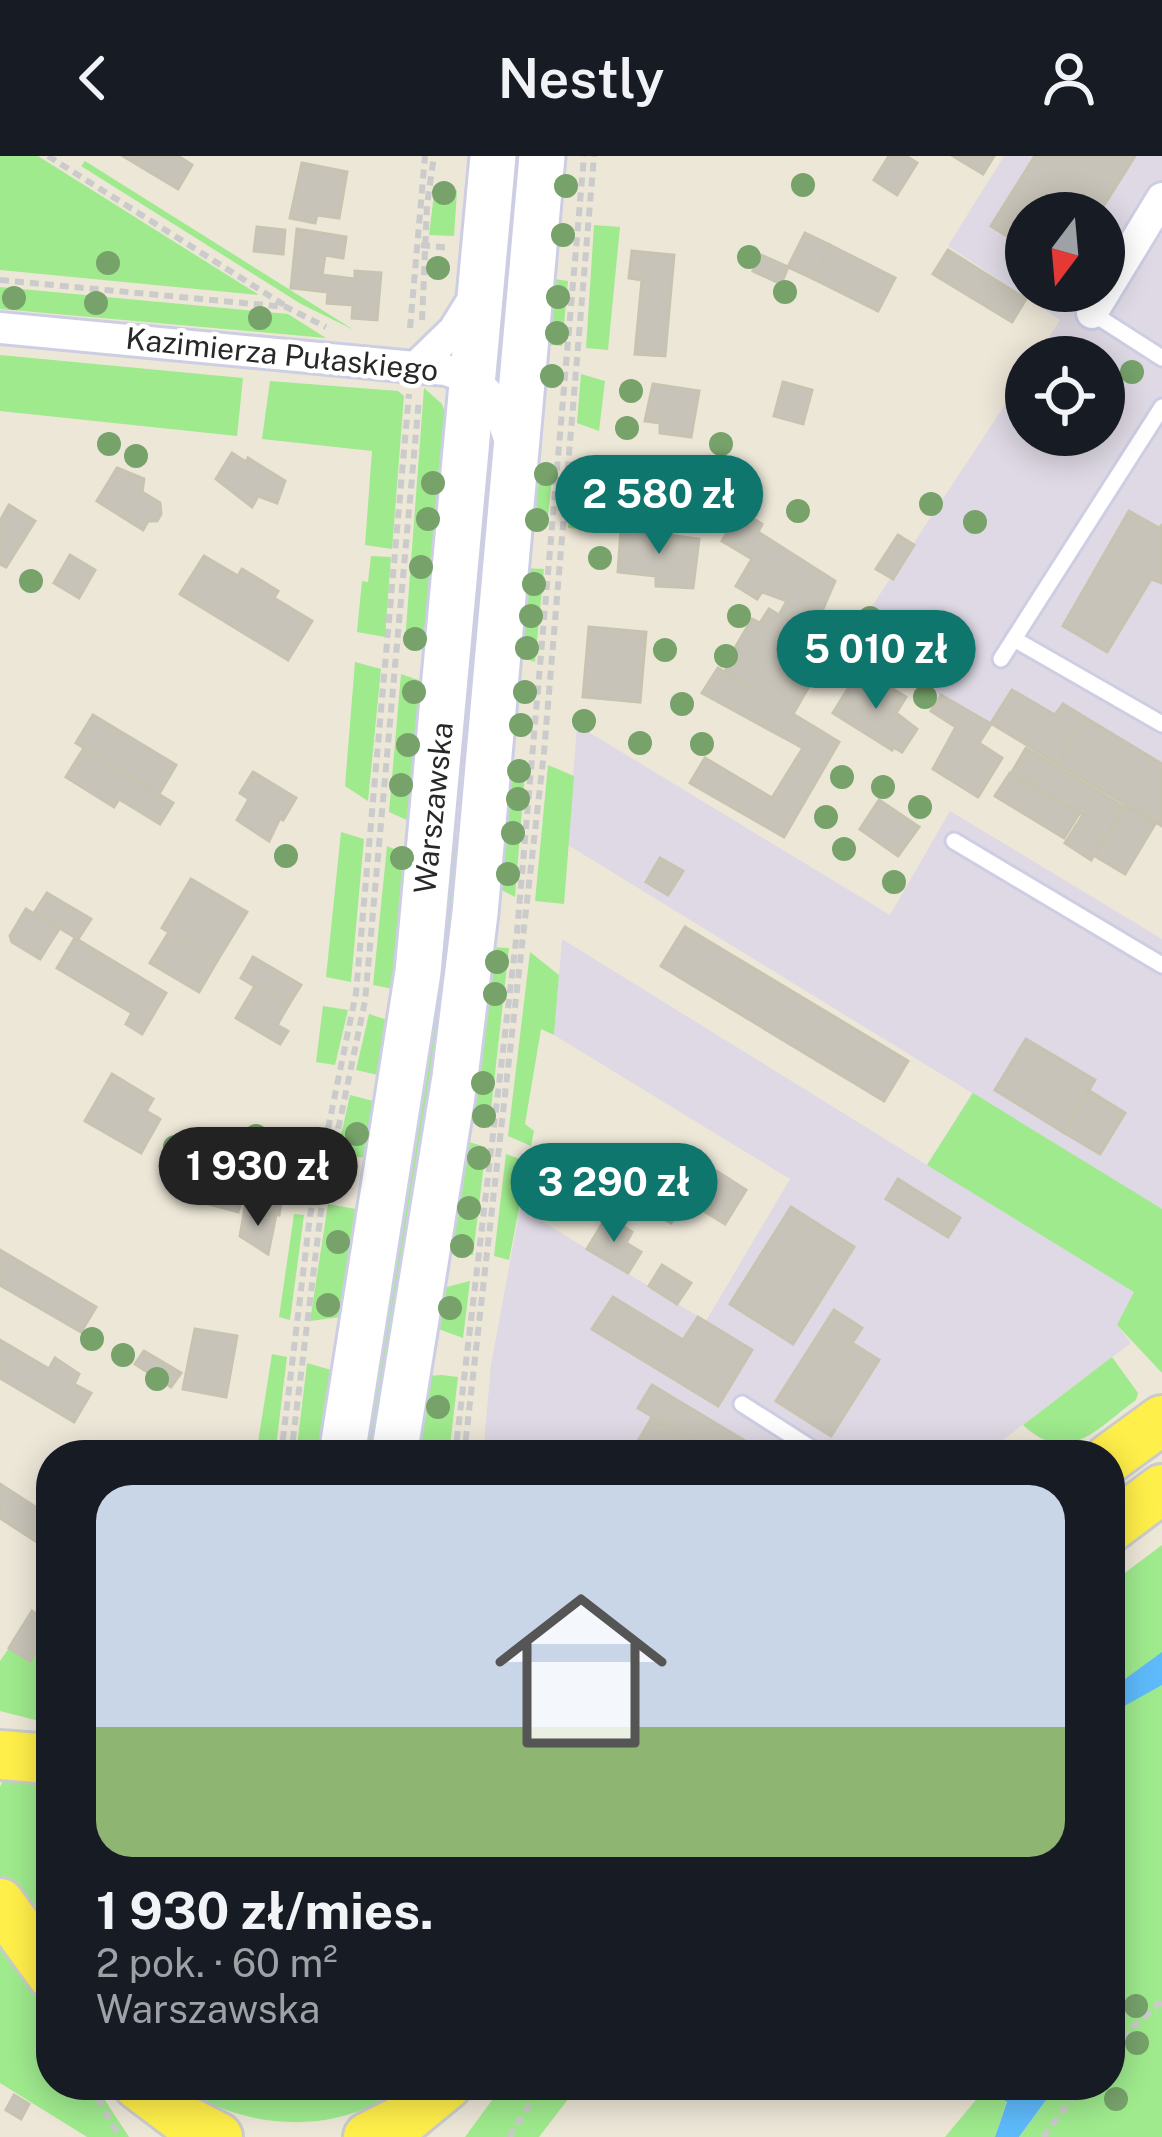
<!DOCTYPE html>
<html lang="pl">
<head>
<meta charset="utf-8">
<style>
	body { margin:0; font-family:"Public Sans",sans-serif; background:#20242c; color:#f1f3f6; height:100vh; display:flex; flex-direction:column; font-size:45px; white-space:nowrap }
	* { box-sizing:border-box; margin:0 }
	p { font-size:39px; color:#9ea1a6 }
	.icon { flex:none; width:66px; height:66px; fill:none; stroke:currentColor; stroke-width:2; stroke-linecap:round; stroke-linejoin:round }
	.map { position:relative; flex:1; overflow:hidden }
	.details { position:absolute; left:36px; top:1284px; width:1089px; height:660px; display:flex; flex-direction:column; background:#171b24; border-radius:48px; box-shadow:0 6px 30px #0003 }
	.details>* { flex:none }
	.needle { width:78px; rotate:196deg }
	.controls { position:absolute; left:1005px; top:36px; display:grid; gap:24px }
	.controls a { display:grid; place-items:center; width:120px; height:120px; border-radius:50%; background:#171b24; box-shadow:0 6px 30px #0003; font-size:60px }
	.price { position:absolute; translate:-50% -102px; padding:0 27px; border-radius:42px; background:#0f766e; color:#fff; font-size:39px; line-height:78px; filter:drop-shadow(0 3px 6px #0008) }
	.price::after { content:''; position:absolute; left:50%; top:72px; width:36px; height:27px; margin-left:-18px; background:inherit; clip-path:polygon(0 0,100% 0,50% 100%) }
	.price.current { background:#222; color:#fff }
	ul { padding:0; list-style:none }
	li { display:grid; align-content:center; gap:24px; height:636px; padding:0 60px }
	li span { display:grid; place-items:center; height:372px; border-radius:36px; color:#555 }
	li>.icon { margin-inline-start:auto }
	span .icon { width:216px; height:216px; fill:#fffc; stroke-width:1 }
	li b { font-size:51px }
	header { display:flex; justify-content:space-between; align-items:center; height:156px; padding:0 60px; background:#171b24; font-size:54px; font-weight:600 }
	.map>svg:first-child { display:block }
</style>
</head>
<body>
<header><svg class="icon" aria-label="back" viewBox="0 0 24 24"><path d="M15 5l-7 7 7 7"/></svg>Nestly<svg class="icon" aria-label="person" viewBox="0 0 24 24"><circle cx="12" cy="8" r="4"/><path d="M4 21q1-7 8-7t8 7"/></svg></header>
<div class="map">
<svg width="1162" height="1981" viewBox="0 0 1162 1981">
	<rect width="100%" height="100%" fill="#ede7d8"/>
	<!-- industrial -->
	<g fill="#ded9e4" fill-rule="evenodd">
		<path d="M1004,0H1162V671L849,485L1026,217V279H1104V201H1037L1060,164L948,90ZM1026,57H1104V135H1026Z"/>
		<polygon points="577,569 890,759 950,655 1162,783 1162,1154 1117,1169 1131,1187 983,1299 483,1299 491,1209 520,1052 706,1165 790,1023 554,879 562,783 927,1009 972,937 568,689"/>
	</g>
	<!-- green -->
	<g fill="#9fea8d">
		<polygon points="0,0 38,0 259,139 0,114"/>
		<polygon points="85,5 354,174 301,148 81,10"/>
		<polygon points="435,30 453,30 457,35 454,80 429,79"/>
		<polygon points="594,69 620,71 608,194 586,192"/>
		<polygon points="548,122 568,125 562,190 542,188"/>
		<polygon points="0,131 288,158 326,182 0,153"/>
		<polygon points="0,199 243,222 237,280 0,255"/>
		<polygon points="581,218 605,225 599,275 577,267"/>
		<polygon points="270,225 398,235 404,240 392,393 365,389 372,295 262,283"/>
		<polygon points="424,232 442,248 450,270 429,489 405,486"/>
		<polygon points="537,311 553,312 547,370 526,368 531,315"/>
		<polygon points="573,315 596,317 591,374 568,372"/>
		<polygon points="371,400 391,401 385,481 357,476 362,425 368,426"/>
		<polygon points="522,412 544,413 535,506 514,499"/>
		<polygon points="355,506 381,513 368,645 345,630"/>
		<polygon points="401,518 427,527 409,665 389,656"/>
		<polygon points="526,604 515,741 498,732 505,606"/>
		<polygon points="548,609 574,620 564,748 535,745"/>
		<polygon points="456,651 455,761 449,832 377,1299 360,1299 450,652"/>
		<polygon points="341,676 364,683 351,826 326,821"/>
		<polygon points="387,690 412,700 393,833 373,829"/>
		<polygon points="487,791 509,792 489,972 470,966"/>
		<polygon points="530,796 559,819 554,879 541,873 525,968 534,975 531,990 508,980"/>
		<polygon points="323,850 348,854 335,909 316,906"/>
		<polygon points="369,858 394,866 382,920 356,914"/>
		<polygon points="973,937 1162,1053 1162,1217 1117,1169 1134,1136 927,1009"/>
		<polygon points="350,939 377,946 375,1004 337,997"/>
		<polygon points="462,984 486,991 473,1099 445,1092"/>
		<polygon points="506,998 528,1006 509,1104 494,1100"/>
		<polygon points="328,1048 367,1055 349,1160 310,1165"/>
		<polygon points="294,1058 304,1059 290,1164 279,1161"/>
		<polygon points="470,1125 463,1182 433,1171 439,1133"/>
		<polygon points="272,1198 287,1201 275,1299 256,1299"/>
		<path d="M1112,1201L1138,1237L1136,1244C1096,1273 1068,1311 1023,1269Z"/>
		<polygon points="307,1207 338,1216 325,1299 296,1299"/>
		<polygon points="442,1219 458,1221 449,1299 412,1299 425,1220"/>
		<polygon points="1162,1389 1162,1981 1019,1981 1057,1929 1110,1929 1110,1428"/>
		<polygon points="51,1471 51,1568 0,1555 0,1505 9,1492 30,1504"/>
		<polygon points="6,1618 51,1620 48,1776 0,1720 0,1631"/>
		<polygon points="0,1777 51,1856 51,1929 95,1929 129,1981 87,1981 0,1927"/>
		<path d="M175,1929H409C335,1981 250,1976 175,1929Z"/>
		<polygon points="503,1929 579,1929 539,1981 465,1981"/>
		<polygon points="982,1929 1007,1945 995,1981 945,1981 985,1933"/>
	</g>
	<!-- water -->
	<g fill="#5ebafb">
		<polygon points="1162,1496 1162,1529 1110,1558 1110,1534"/>
		<polygon points="985,1929 1057,1929 1019,1981 995,1981 1007,1946"/>
	</g>
	<!-- building -->
	<g fill="#c7c3b8" stroke="#c8c3b1" stroke-width="3">
		<polygon points="123,0 178,0 192,9 178,33"/>
		<polygon points="889,0 906,0 917,7 897,39 874,24"/>
		<polygon points="953,0 994,0 983,18"/>
		<polygon points="1035,0 1135,0 1099,57 1026,57 1026,92 991,70"/>
		<polygon points="302,7 347,16 339,62 317,59 315,67 290,62"/>
		<polygon points="257,71 285,74 283,98 254,95"/>
		<polygon points="297,73 346,81 343,102 325,99 322,119 355,123 355,115 381,117 377,164 352,162 353,149 327,147 328,136 291,132"/>
		<polygon points="805,77 830,89 814,123 788,111"/>
		<polygon points="830,89 895,122 878,155 814,123"/>
		<polygon points="948,94 1026,143 1012,166 933,118"/>
		<polygon points="632,95 674,99 665,200 635,198 642,124 629,122"/>
		<polygon points="761,99 788,111 781,128 753,115"/>
		<polygon points="783,226 812,234 803,268 774,260"/>
		<polygon points="653,228 699,235 691,281 660,277 660,267 645,265"/>
		<polygon points="232,297 246,306 248,302 285,325 277,347 258,340 252,351 216,323"/>
		<polygon points="117,312 144,323 142,336 160,347 161,358 157,365 148,365 143,374 97,345"/>
		<polygon points="9,349 35,365 6,411 0,408 0,365"/>
		<polygon points="740,355 762,368 758,376 835,425 819,462 836,472 820,501 824,504 793,558 839,586 784,681 690,627 705,602 772,642 803,592 702,537 718,512 750,532 725,515 738,494 735,492 752,463 760,467 769,453 779,459 787,445 762,436 757,443 736,430 752,403 722,385"/>
		<polygon points="1129,355 1159,372 1162,369 1162,427 1151,423 1107,496 1063,470"/>
		<polygon points="621,373 699,383 693,432 656,430 656,420 618,416"/>
		<polygon points="898,379 914,389 893,423 876,413"/>
		<polygon points="70,399 95,414 79,442 54,427"/>
		<polygon points="204,400 238,420 242,413 278,435 274,442 312,465 288,504 180,438"/>
		<polygon points="589,471 646,476 640,546 583,541"/>
		<polygon points="860,513 906,541 896,557 917,573 902,596 893,591 892,594 833,557"/>
		<polygon points="1012,534 1055,559 1063,548 1086,562 1058,608 991,567"/>
		<polygon points="941,539 991,568 979,587 1002,602 978,641 933,613 956,571 931,555"/>
		<polygon points="93,559 176,609 159,638 76,587"/>
		<polygon points="1086,562 1162,608 1162,670 1058,608"/>
		<polygon points="84,592 173,647 160,668 119,643 114,651 66,621"/>
		<polygon points="1026,592 1124,651 1091,704 1065,687 1083,659 1012,616"/>
		<polygon points="253,616 296,642 283,664 280,662 269,685 237,664 249,643 240,637"/>
		<polygon points="1010,617 1079,658 1064,682 995,640"/>
		<polygon points="879,644 919,671 898,700 860,673"/>
		<polygon points="1125,650 1155,668 1125,718 1095,700"/>
		<polygon points="660,702 683,715 668,739 646,726"/>
		<polygon points="191,723 247,756 217,805 162,772"/>
		<polygon points="47,737 91,763 78,783 34,757"/>
		<polygon points="26,753 59,773 40,803 12,786 10,780"/>
		<polygon points="685,771 908,905 884,945 661,810"/>
		<polygon points="169,776 217,805 199,836 150,807"/>
		<polygon points="75,782 166,837 142,878 126,868 132,857 57,812"/>
		<polygon points="253,801 301,829 288,850 241,822"/>
		<polygon points="255,830 288,850 277,869 288,875 280,888 236,862"/>
		<polygon points="1026,883 1095,924 1063,976 995,934"/>
		<polygon points="112,918 153,943 146,955 160,963 141,997 85,965"/>
		<polygon points="1088,934 1125,957 1100,998 1063,976"/>
		<polygon points="255,992 284,1007 279,1041 248,1035"/>
		<polygon points="213,994 253,1005 238,1056 198,1045"/>
		<polygon points="707,1009 746,1034 725,1068 699,1052 704,1044 690,1036"/>
		<polygon points="898,1023 960,1062 948,1081 886,1043"/>
		<polygon points="654,1030 683,1049 671,1067 642,1050"/>
		<polygon points="248,1035 282,1042 279,1059 245,1052"/>
		<polygon points="791,1051 854,1091 793,1188 730,1148"/>
		<polygon points="245,1052 276,1059 268,1098 240,1080"/>
		<polygon points="607,1060 632,1076 626,1087 641,1096 628,1117 587,1093"/>
		<polygon points="0,1094 96,1151 81,1176 0,1129"/>
		<polygon points="662,1109 691,1127 677,1148 649,1130"/>
		<polygon points="613,1141 683,1184 698,1161 752,1194 718,1250 592,1173"/>
		<polygon points="834,1154 862,1172 852,1187 879,1204 831,1280 776,1245"/>
		<polygon points="195,1173 237,1180 226,1241 183,1233"/>
		<polygon points="0,1184 49,1213 55,1202 79,1218 74,1228 91,1237 74,1266 0,1222"/>
		<polygon points="144,1195 181,1217 171,1231 135,1208"/>
		<polygon points="652,1229 750,1288 743,1299 717,1299 638,1252"/>
		<polygon points="652,1261 715,1299 630,1299"/>
		<polygon points="0,1328 51,1361 51,1370 40,1388 0,1362"/>
		<polygon points="32,1455 51,1467 51,1471 30,1505 9,1492"/>
		<polygon points="14,1939 29,1948 21,1963 6,1954"/>
	</g>
	<g fill="none" stroke-linecap="round" stroke-linejoin="round">
		<!-- service casing -->
		<g stroke="#cdcee3" stroke-width="21">
			<g id="service">
				<polyline points="1092,157 1162,202"/>
				<polyline points="1014,483 1162,568"/>
				<polyline points="1001,503 1162,251"/>
				<polyline points="954,685 1162,809"/>
				<polyline points="742,1248 822,1299"/>
			</g>
		</g>
		<!-- minor casing -->
		<g stroke="#cdcee3" stroke-width="36">
			<g id="minor">
				<polyline points="1092,157 1162,42"/>
				<path d="M0,172L446,214C490,229 497,244 510,286"/>
				<polyline points="418,209 454,174 475,140"/>
			</g>
		</g>
		<!-- secondary casing -->
		<g stroke="#cdcee3" stroke-width="51">
			<g id="secondary">
				<polyline points="342,1299 418,816 493,0"/>
				<polyline points="394,1299 455,921 475,757 542,0"/>
			</g>
		</g>
		<!-- primary casing -->
		<g stroke="#cbcbcb" stroke-width="54">
			<g id="primary">
				<polyline points="1110,1302 1162,1264"/>
				<polyline points="1110,1372 1162,1333"/>
				<polyline points="0,1599 51,1603"/>
				<polyline points="0,1747 51,1818"/>
				<polyline points="138,1929 183,1963 218,1981"/>
				<polyline points="368,1981 408,1961 447,1929"/>
			</g>
		</g>
		<!-- path -->
		<g stroke="#cbcbcb" stroke-width="6" stroke-dasharray="9 6" stroke-linecap="butt">
			<polyline points="48,0 284,149"/>
			<polyline points="421,89 450,92"/>
			<polyline points="0,124 286,151 326,171"/>
			<polyline points="422,164 427,49 434,0"/>
			<polyline points="410,172 425,0"/>
			<polyline points="281,1299 310,1060 356,837 409,238"/>
			<polyline points="291,1299 321,1055 365,845 419,243"/>
			<polyline points="455,1299 517,776 584,0"/>
			<polyline points="464,1299 544,596 594,0"/>
			<polyline points="37,1853 51,1876"/>
			<polyline points="1110,1892 1162,1845"/>
			<polyline points="90,1929 120,1981"/>
			<polyline points="509,1981 542,1929"/>
			<polyline points="1043,1981 1082,1929"/>
		</g>
		<!-- service -->
		<use href="#service" stroke="#fff" stroke-width="15"/>
		<!-- minor -->
		<use href="#minor" stroke="#fff" stroke-width="30"/>
		<!-- secondary -->
		<use href="#secondary" stroke="#fff" stroke-width="45"/>
		<!-- primary -->
		<use href="#primary" stroke="#ffef4a" stroke-width="48"/>
	</g>
	<!-- trees -->
	<g fill="#77a36b">
		<circle cx="803" cy="29" r="12"/>
		<circle cx="566" cy="30" r="12"/>
		<circle cx="444" cy="37" r="12"/>
		<circle cx="563" cy="79" r="12"/>
		<circle cx="749" cy="101" r="12"/>
		<circle cx="108" cy="107" r="12"/>
		<circle cx="438" cy="112" r="12"/>
		<circle cx="785" cy="136" r="12"/>
		<circle cx="558" cy="141" r="12"/>
		<circle cx="14" cy="142" r="12"/>
		<circle cx="96" cy="147" r="12"/>
		<circle cx="260" cy="162" r="12"/>
		<circle cx="557" cy="177" r="12"/>
		<circle cx="1132" cy="216" r="12"/>
		<circle cx="552" cy="220" r="12"/>
		<circle cx="631" cy="235" r="12"/>
		<circle cx="627" cy="272" r="12"/>
		<circle cx="109" cy="288" r="12"/>
		<circle cx="721" cy="288" r="12"/>
		<circle cx="136" cy="300" r="12"/>
		<circle cx="546" cy="318" r="12"/>
		<circle cx="433" cy="327" r="12"/>
		<circle cx="931" cy="348" r="12"/>
		<circle cx="798" cy="355" r="12"/>
		<circle cx="610" cy="359" r="12"/>
		<circle cx="428" cy="363" r="12"/>
		<circle cx="537" cy="364" r="12"/>
		<circle cx="975" cy="366" r="12"/>
		<circle cx="600" cy="402" r="12"/>
		<circle cx="421" cy="411" r="12"/>
		<circle cx="31" cy="425" r="12"/>
		<circle cx="534" cy="428" r="12"/>
		<circle cx="531" cy="460" r="12"/>
		<circle cx="739" cy="460" r="12"/>
		<circle cx="870" cy="462" r="12"/>
		<circle cx="415" cy="483" r="12"/>
		<circle cx="527" cy="492" r="12"/>
		<circle cx="665" cy="494" r="12"/>
		<circle cx="726" cy="500" r="12"/>
		<circle cx="414" cy="536" r="12"/>
		<circle cx="525" cy="536" r="12"/>
		<circle cx="925" cy="541" r="12"/>
		<circle cx="682" cy="548" r="12"/>
		<circle cx="584" cy="565" r="12"/>
		<circle cx="521" cy="569" r="12"/>
		<circle cx="640" cy="587" r="12"/>
		<circle cx="702" cy="588" r="12"/>
		<circle cx="408" cy="589" r="12"/>
		<circle cx="519" cy="615" r="12"/>
		<circle cx="842" cy="621" r="12"/>
		<circle cx="401" cy="629" r="12"/>
		<circle cx="883" cy="631" r="12"/>
		<circle cx="518" cy="643" r="12"/>
		<circle cx="920" cy="651" r="12"/>
		<circle cx="826" cy="661" r="12"/>
		<circle cx="513" cy="677" r="12"/>
		<circle cx="844" cy="693" r="12"/>
		<circle cx="286" cy="700" r="12"/>
		<circle cx="402" cy="702" r="12"/>
		<circle cx="508" cy="718" r="12"/>
		<circle cx="894" cy="726" r="12"/>
		<circle cx="497" cy="806" r="12"/>
		<circle cx="495" cy="838" r="12"/>
		<circle cx="483" cy="927" r="12"/>
		<circle cx="484" cy="960" r="12"/>
		<circle cx="357" cy="978" r="12"/>
		<circle cx="256" cy="980" r="12"/>
		<circle cx="175" cy="991" r="12"/>
		<circle cx="479" cy="1002" r="12"/>
		<circle cx="469" cy="1052" r="12"/>
		<circle cx="338" cy="1086" r="12"/>
		<circle cx="462" cy="1090" r="12"/>
		<circle cx="328" cy="1149" r="12"/>
		<circle cx="450" cy="1152" r="12"/>
		<circle cx="92" cy="1183" r="12"/>
		<circle cx="123" cy="1199" r="12"/>
		<circle cx="157" cy="1223" r="12"/>
		<circle cx="438" cy="1251" r="12"/>
		<circle cx="1136" cy="1850" r="12"/>
		<circle cx="1137" cy="1887" r="12"/>
		<circle cx="1116" cy="1943" r="12"/>
	</g>
	<g text-anchor="middle" stroke-width="9" stroke-linejoin="round" paint-order="stroke">
		<!-- street labels -->
		<g font-size="30" fill="#282828" stroke="#fff">
			<text transform="translate(282 199) rotate(6)" y="10">Kazimierza Pułaskiego</text>
			<text transform="translate(434 652) rotate(-84)" y="10">Warszawska</text>
		</g>
	</g>
</svg>
<div class="controls">
<a><svg class="needle" viewBox="-14 -14 28 28"><path d="M0-13l5 13h-10z" fill="#e53935"/><path d="M0 13l5-13h-10z" fill="#9ea1a6"/></svg></a>
<a><svg class="icon" aria-label="locate" viewBox="0 0 24 24"><circle cx="12" cy="12" r="6"/><path d="M12 2v4M12 18v4M2 12h4M18 12h4"/></svg></a>
</div>
<b class="price" style="left:659px;top:401px">2 580 zł</b>
<b class="price" style="left:876px;top:556px">5 010 zł</b>
<b class="price current" style="left:258px;top:1073px">1 930 zł</b>
<b class="price" style="left:614px;top:1089px">3 290 zł</b>
<section class="details">
<ul>
<li><span style="background:linear-gradient(#c9d6e8 65%,#8fb573 0)"><svg class="icon" aria-label="home" viewBox="0 0 24 24"><path d="M3 11l9-7 9 7M6 9v11h12V9"/></svg></span><div><b>1 930 zł/mies.</b><p>2 pok. · 60 m²</p><p>Warszawska</p></div></li>
</ul>
</section>
</div>
</body>
</html>
